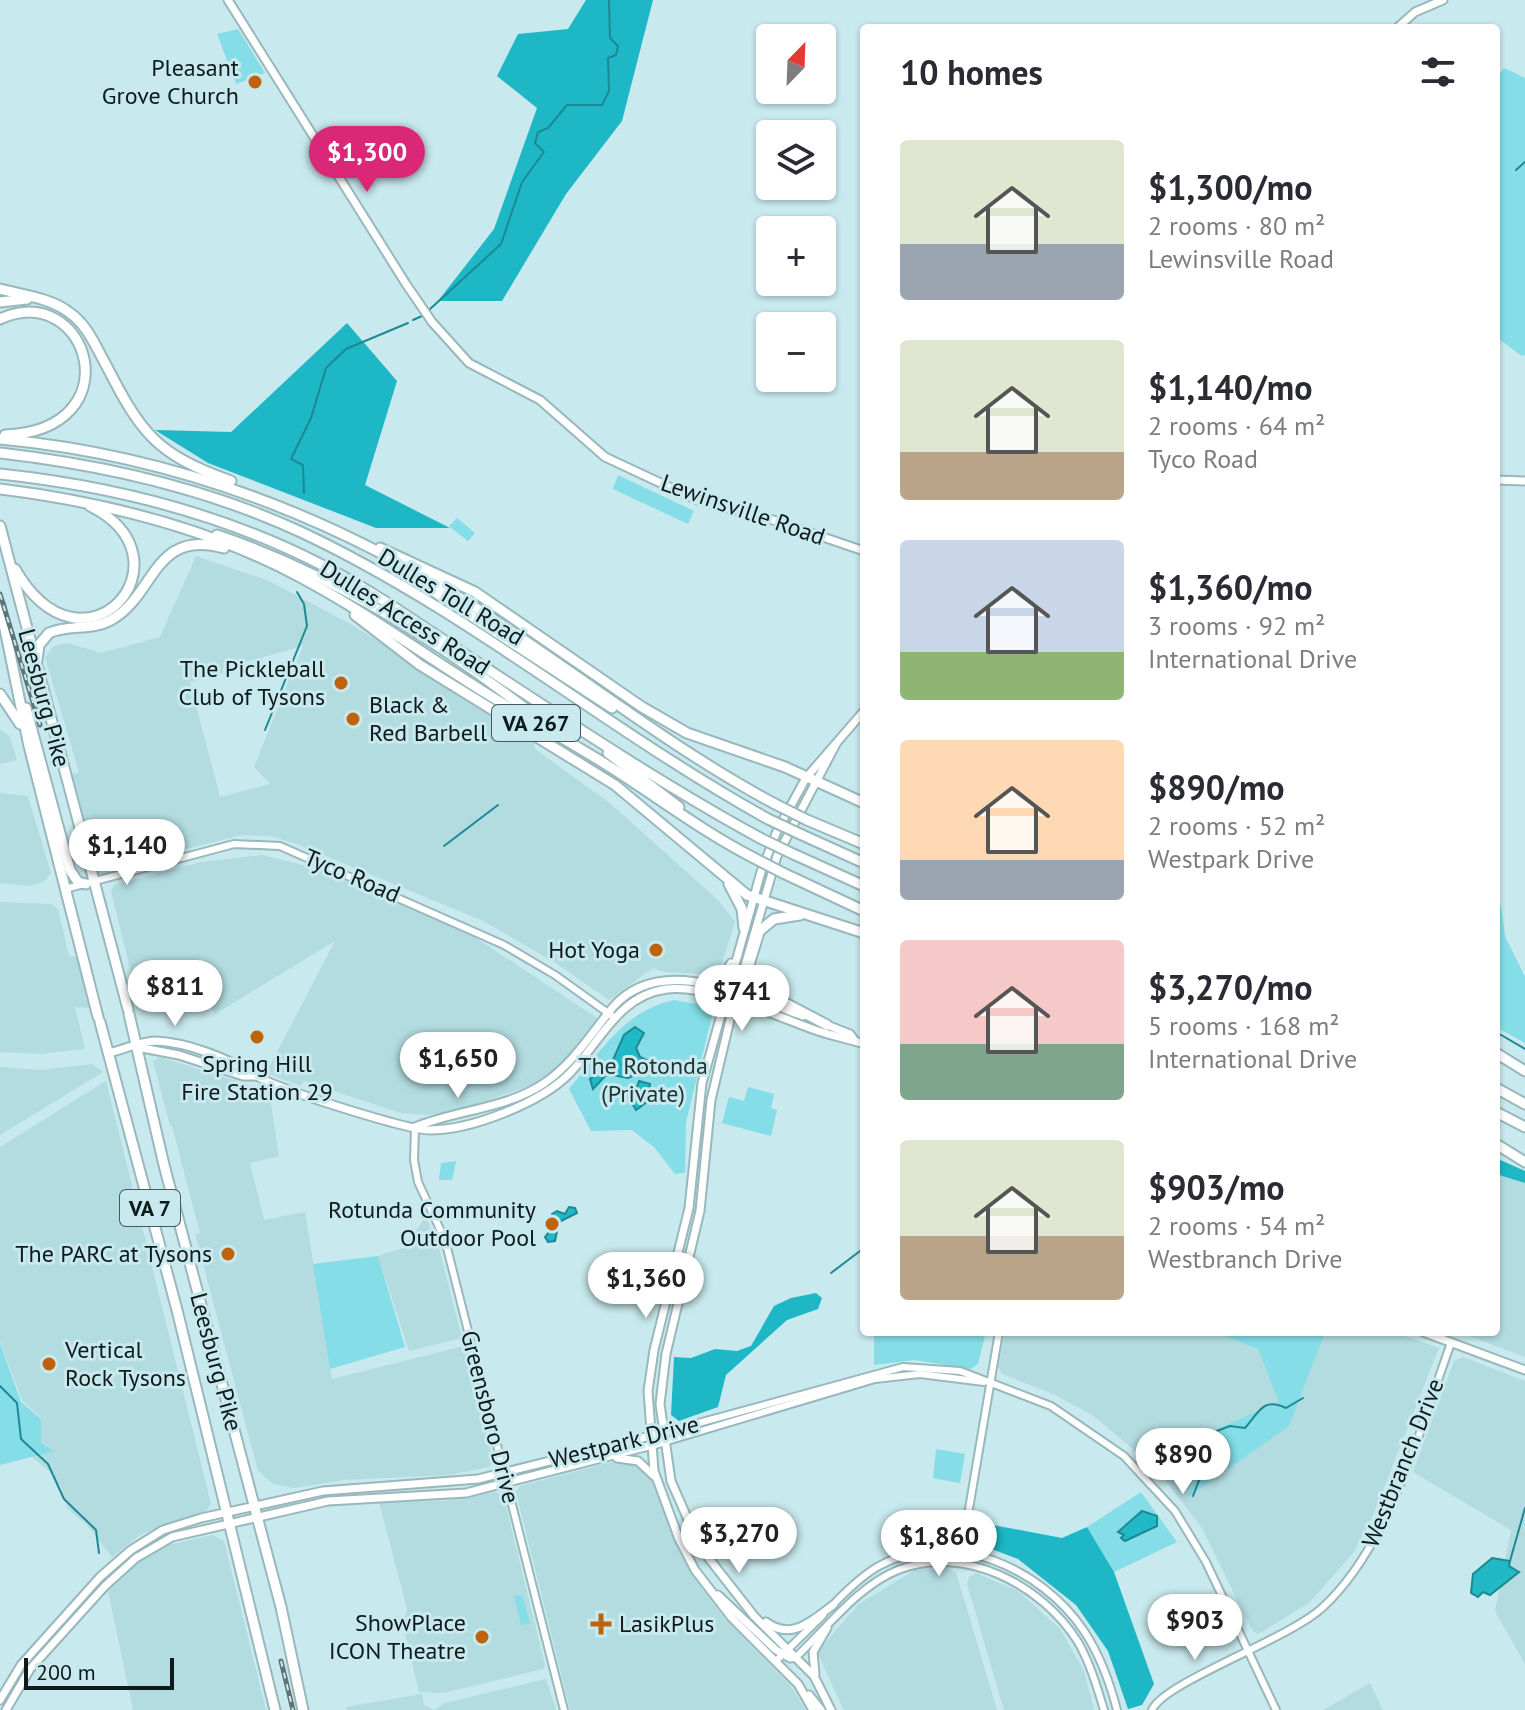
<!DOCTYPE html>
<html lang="en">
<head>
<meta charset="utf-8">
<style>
	body { margin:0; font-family:"PT Sans",sans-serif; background:#f2f2f3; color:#2b2b33; height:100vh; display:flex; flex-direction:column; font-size:30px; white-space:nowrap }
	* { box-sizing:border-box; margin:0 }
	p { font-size:26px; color:#7c7c81 }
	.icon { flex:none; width:44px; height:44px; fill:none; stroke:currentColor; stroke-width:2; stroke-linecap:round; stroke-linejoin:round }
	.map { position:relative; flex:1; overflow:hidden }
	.sheet { position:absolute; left:860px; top:24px; width:640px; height:1312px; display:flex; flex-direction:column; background:#fff; border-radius:8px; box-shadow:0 2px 6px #0004 }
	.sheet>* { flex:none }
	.needle { width:52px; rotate:23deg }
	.buttons { position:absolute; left:756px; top:24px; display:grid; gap:16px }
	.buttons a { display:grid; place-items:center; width:80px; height:80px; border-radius:8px; background:#fff; box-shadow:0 2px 6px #0004; font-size:40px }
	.scale { position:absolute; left:24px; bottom:20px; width:150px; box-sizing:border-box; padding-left:8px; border:4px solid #0e1a1c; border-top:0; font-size:22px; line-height:28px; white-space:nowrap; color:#0e1a1c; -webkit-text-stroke:6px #c8e9ed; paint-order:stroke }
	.price { position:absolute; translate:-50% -68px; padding:0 18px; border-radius:28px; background:#fff; color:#222; font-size:26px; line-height:52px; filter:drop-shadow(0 2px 4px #0008) }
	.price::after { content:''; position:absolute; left:50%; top:48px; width:24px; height:18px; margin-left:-12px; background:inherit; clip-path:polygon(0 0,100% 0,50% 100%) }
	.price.current { background:#db2777; color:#fff }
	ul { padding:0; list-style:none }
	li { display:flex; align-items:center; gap:24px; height:200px; padding:0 40px }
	li span { display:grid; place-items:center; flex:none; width:224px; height:160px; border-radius:8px; color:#555 }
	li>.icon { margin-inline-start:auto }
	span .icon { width:96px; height:96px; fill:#fffc; stroke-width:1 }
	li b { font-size:34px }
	h2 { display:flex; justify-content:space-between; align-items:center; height:96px; padding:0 40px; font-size:34px }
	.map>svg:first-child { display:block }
</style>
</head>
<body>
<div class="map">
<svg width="1525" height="1710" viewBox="0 0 1525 1710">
	<rect width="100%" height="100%" fill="#c8e9ed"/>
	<!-- built -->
	<g fill="#b2dce0" fill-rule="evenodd">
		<path d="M196,556L269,581L354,626L534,742L535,749L611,804L720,902L735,922L718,975L664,972L653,968L609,1000L554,962L483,921L297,844L270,836L242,835L138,861L127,822L87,832L71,774L79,772L45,657L54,646L67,643L101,653L160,637ZM303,646L254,767L270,784L220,797L190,682L223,673V668Z"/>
		<polygon points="0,729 10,737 17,760 0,764"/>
		<polygon points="0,793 28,796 51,873 45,881 31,886 0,883"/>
		<polygon points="263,855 315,868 464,930 597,1018 565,1060 537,1083 458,1111 426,1115 401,1113 304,1081 301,1086 266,1073 335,941 215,1014 190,978 176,975 144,996 136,994 111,891 114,885 201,862"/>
		<polygon points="0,902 51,904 58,909 69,956 79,957 92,1008 75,1007 85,1049 40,1054 0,1052"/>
		<polygon points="160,1057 269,1091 279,1156 250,1163 264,1220 305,1212 332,1379 464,1346 493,1461 490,1467 448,1475 344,1480 294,1488 273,1484 258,1471 195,1234 200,1233 172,1126 170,1126 153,1061"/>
		<polygon points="92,1064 103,1072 0,1135 0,1067 41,1070"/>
		<polygon points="106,1081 211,1504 205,1512 141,1534 112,1557 87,1525 67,1508 61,1487 49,1471 31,1456 54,1450 41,1442 41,1418 22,1400 0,1341 0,1147"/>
		<polygon points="1496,1168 1525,1180 1525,1357 1458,1332 1496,1332"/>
		<polygon points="426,1217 439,1248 462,1338 409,1351 378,1256 403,1248"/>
		<polygon points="1005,1332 1216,1332 1258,1349 1280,1402 1219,1428 1189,1496 1288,1426 1325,1332 1394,1332 1439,1348 1374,1513 1354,1552 1309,1603 1258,1634 1252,1630 1202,1528 1155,1467 1092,1415 1053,1394 1002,1374 998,1367"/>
		<polygon points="1463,1357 1525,1381 1525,1664 1495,1611 1511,1530 1413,1472 1454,1361"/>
		<polygon points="623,1459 638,1462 652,1478 678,1551 703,1590 726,1620 790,1685 806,1710 570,1710 516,1492 520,1486"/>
		<polygon points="496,1492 504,1498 545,1665 543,1669 443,1693 419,1692 403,1624 407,1609 379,1502 444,1501"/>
		<polygon points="213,1535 224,1541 266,1710 133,1710 108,1591 133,1566 163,1546"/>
		<polygon points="947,1568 956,1572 997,1710 844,1710 817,1652 859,1604 915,1570"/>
		<polygon points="976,1573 1018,1591 1060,1629 1084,1671 1094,1710 1004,1710 967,1584 969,1577"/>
		<polygon points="546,1679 556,1710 347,1710 346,1707 422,1694 424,1705 434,1710 445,1703"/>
		<polygon points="1370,1683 1383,1710 1324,1710"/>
	</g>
	<!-- green -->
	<g fill="#84dde7">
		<polygon points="238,29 265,73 236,84 217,34"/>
		<polygon points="1504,68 1525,78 1525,355 1522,356 1496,337 1496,79"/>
		<polygon points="618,475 694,511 688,524 613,489"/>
		<polygon points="457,518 475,533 468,541 449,526"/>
		<polygon points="1501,906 1505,936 1525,977 1525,1043 1496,1027 1496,907"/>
		<path d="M674,1000L707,1006L713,1012L686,1122L685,1173L675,1174L655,1148L632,1130L591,1131L569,1089C600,1052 624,1011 674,1000Z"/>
		<polygon points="748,1087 774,1094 771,1108 777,1110 771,1136 722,1123 729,1097 744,1101"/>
		<polygon points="456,1161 452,1180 439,1180 441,1163"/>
		<polygon points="378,1256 405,1347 330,1369 313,1264"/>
		<polygon points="874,1332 986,1332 978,1364 971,1369 914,1360 874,1365"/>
		<polygon points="1215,1332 1325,1332 1289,1426 1188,1497 1219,1428 1279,1402 1258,1349"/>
		<polygon points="0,1343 21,1402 41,1419 41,1443 55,1451 0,1465"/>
		<polygon points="936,1449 965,1454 960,1483 933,1478"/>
		<polygon points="1141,1492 1177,1542 1114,1572 1087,1527"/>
		<polygon points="522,1595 530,1623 521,1625 514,1596"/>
	</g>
	<!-- forest -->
	<g fill="#1eb7c5">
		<polygon points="586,0 653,0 622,121 566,194 502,301 438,301 494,229 537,108 497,76 518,34 568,29"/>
		<polygon points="347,323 397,381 365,485 450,528 376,528 208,463 155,430 231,432"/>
		<polygon points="1496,1158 1525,1171 1525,1183 1496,1174"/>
		<polygon points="816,1293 822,1298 818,1309 787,1320 726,1375 718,1407 679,1421 671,1415 674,1357 691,1358 715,1349 737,1351 751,1346 774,1306 791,1298"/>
		<polygon points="977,1522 1062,1538 1087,1527 1114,1572 1154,1684 1142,1705 1128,1709 1108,1651 1076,1605 1018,1559 981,1545 975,1537"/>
	</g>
	<!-- water -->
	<g fill="#22b9c7" stroke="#1c8994" stroke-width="2">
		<polygon points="635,1027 644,1033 636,1048 640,1057 651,1062 649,1069 628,1078 607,1074 593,1089 590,1079 613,1060 624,1035"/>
		<polygon points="639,1081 650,1084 647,1102 636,1110 632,1103"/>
		<polygon points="569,1207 575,1208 577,1213 559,1222 555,1241 548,1242 545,1237 551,1229 547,1224 552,1220 552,1214 557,1211 565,1214"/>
		<polygon points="1142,1511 1157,1516 1157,1526 1125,1541 1121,1538 1124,1535 1118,1532"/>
		<polygon points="1492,1558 1510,1561 1509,1566 1519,1572 1490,1595 1483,1592 1478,1597 1471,1593 1473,1574"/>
	</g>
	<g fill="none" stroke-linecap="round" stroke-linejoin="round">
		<!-- stream -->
		<g stroke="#1c8994" stroke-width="2">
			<polyline points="1516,170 1525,162"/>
			<polyline points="429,310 501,244 522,182 544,152 535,143 538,132 548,128 567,105 602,105 609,91 608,58 616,55 618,46 610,38 609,0"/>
			<polyline points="413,320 422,316"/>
			<polyline points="304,493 303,465 291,459 311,418 326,368 346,349 408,323"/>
			<polyline points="265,730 307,626 304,604 297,592"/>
			<polyline points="444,846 498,805"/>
			<polyline points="1496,1032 1525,1049"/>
			<polyline points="831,1273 864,1248"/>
			<polyline points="0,1386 17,1403 21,1439 48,1464 64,1499 96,1530 99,1553"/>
			<path d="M1193,1496L1205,1465L1209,1434L1230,1426L1245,1428C1259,1412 1263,1397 1286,1408L1303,1398"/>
			<polyline points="1510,1561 1525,1508"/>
		</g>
		<!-- minor casing -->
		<g stroke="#98b8bc" stroke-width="10">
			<g id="minor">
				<polyline points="65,889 234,844 280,846 504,945 555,975 615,1018"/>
				<polyline points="415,1127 414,1160 418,1182 445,1240 564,1710"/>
				<polyline points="662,1433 903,1367 960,1371 1051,1406 1124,1456 1175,1511 1206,1562 1276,1710"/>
				<polyline points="664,1442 875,1379 920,1374 984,1382"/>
				<polyline points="961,1556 999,1332"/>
				<path d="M831,1607C845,1592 859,1578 877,1567C949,1526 1041,1567 1084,1631C1100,1655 1110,1683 1117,1710"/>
				<path d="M796,1657C827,1628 858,1586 898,1570C965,1544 1042,1585 1078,1642C1090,1663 1097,1687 1104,1710"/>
				<polyline points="776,1661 823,1615"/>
				<path d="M1152,1710C1164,1682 1287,1640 1322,1608C1390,1546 1420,1428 1451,1343"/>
			</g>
		</g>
		<!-- major casing -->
		<g stroke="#98b8bc" stroke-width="11">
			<g id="major">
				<polyline points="228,0 406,284 432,322 469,363 540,400 605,457 697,500 773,520 864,551"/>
				<polyline points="1397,28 1415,12 1443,0"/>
				<polyline points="1496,480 1525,481"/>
				<polyline points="708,982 722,978 731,963"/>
				<polyline points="822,1023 850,1034 855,1041"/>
				<polyline points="137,1047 179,1055 243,1076 257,1076"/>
				<path d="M108,1053C123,1050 141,1041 155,1041C188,1042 229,1059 257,1076C277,1089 407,1130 430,1130C471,1130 540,1103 569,1074C600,1043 618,995 667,989C709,984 777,1017 818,1031C833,1036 849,1039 864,1044"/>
				<path d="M415,1127C456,1110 505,1109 543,1084C572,1065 591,1034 613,1007C661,952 748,996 803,1016"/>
				<polyline points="1423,1332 1525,1370"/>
				<polyline points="617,1458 638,1461 654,1476"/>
				<polyline points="718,1595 776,1650 790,1658 796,1657"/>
				<path d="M766,1622C791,1641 812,1621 833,1605"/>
				<polyline points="815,1674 813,1652 827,1628"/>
				<polyline points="809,1695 821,1710"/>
				<polyline points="0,1700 21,1665 100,1577 131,1550 163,1530 201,1518 323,1491 478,1479 662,1433"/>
				<polyline points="6,1710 30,1669 105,1586 136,1558 172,1537 328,1501 466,1493 664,1442"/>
				<polyline points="813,1710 798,1684 732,1618 695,1570 679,1539 654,1471 648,1391 654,1350 689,1208 702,1083 761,872 777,831 806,778 864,711"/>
				<polyline points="831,1710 814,1676 754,1616 700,1547 671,1481 660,1404 666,1354 700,1211 711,1100 734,1003 777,856 836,744"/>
			</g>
		</g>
		<!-- highway casing -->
		<g stroke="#98b8bc" stroke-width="13">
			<g id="highway">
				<path d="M0,289C23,295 51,298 70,313C87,325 95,345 105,363C141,433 155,454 231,481"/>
				<polyline points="0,302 27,299"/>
				<path d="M0,319C89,279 134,430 5,435"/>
				<path d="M0,439C172,455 330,515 476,608C576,672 670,748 775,804"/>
				<path d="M0,453C105,465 207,488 303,533C468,611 609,731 768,819"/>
				<path d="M0,474C113,486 222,513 324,566C376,593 423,627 472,659C567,721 661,784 760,838"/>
				<path d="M0,489C104,502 207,527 300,577C364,611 423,654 484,692C530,721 579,746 624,776C667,804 706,833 752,857"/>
				<polyline points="0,526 128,1009"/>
				<path d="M217,535C334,574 446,646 543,722"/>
				<polyline points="380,548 475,592 642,707 687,733 785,767 864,803"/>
				<path d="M15,569C84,689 197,559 90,506"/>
				<polyline points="404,572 612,708"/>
				<polyline points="0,605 29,746 98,1017"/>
				<polyline points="355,615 420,665 615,785 747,895 864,933"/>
				<path d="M37,660L39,645L49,633C68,624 91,631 111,620C156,595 153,528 224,548"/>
				<polyline points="0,694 20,724"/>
				<polyline points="26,708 70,870 78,882 86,884"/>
				<polyline points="608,753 679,807"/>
				<polyline points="807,820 864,844"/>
				<polyline points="800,834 864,863"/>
				<polyline points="791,853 864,886"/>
				<polyline points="783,873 864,911"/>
				<polyline points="729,884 742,909 744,928"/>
				<polyline points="760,929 748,968 753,986 827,1025"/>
				<polyline points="757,933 774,919 800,915"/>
				<polyline points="129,1014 164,1165 281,1607 303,1710"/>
				<polyline points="100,1022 177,1310 275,1710"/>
				<polyline points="1496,1053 1525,1071"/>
				<polyline points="1496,1088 1525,1104"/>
				<polyline points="1496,1112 1525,1127"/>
				<polyline points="1496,1144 1525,1162"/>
			</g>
		</g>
		<!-- minor -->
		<use href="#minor" stroke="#fff" stroke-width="6"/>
		<!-- major -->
		<use href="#major" stroke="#fff" stroke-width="7"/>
		<!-- highway -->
		<use href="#highway" stroke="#fff" stroke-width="9"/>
		<!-- rail casing -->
		<g stroke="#5f7477" stroke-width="5">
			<g id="rail">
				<polyline points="0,594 40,725"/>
				<polyline points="281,1661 293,1710"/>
			</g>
		</g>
		<!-- rail -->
		<use href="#rail" stroke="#c8e9ed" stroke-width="2" stroke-dasharray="6" stroke-linecap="butt"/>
		<!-- highway-bridge casing -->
		<g stroke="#98b8bc" stroke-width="13" stroke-linecap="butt">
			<g id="highway-bridge">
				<polyline points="775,804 807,820"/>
				<polyline points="768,819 800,834"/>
				<polyline points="760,838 791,853"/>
				<polyline points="752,857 783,873"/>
			</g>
		</g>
		<!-- highway-bridge -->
		<use href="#highway-bridge" stroke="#fff" stroke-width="9"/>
	</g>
	<!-- markers -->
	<g fill="#be630c" stroke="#c8e9ed" stroke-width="3">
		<circle cx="255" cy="82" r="8"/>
		<circle cx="341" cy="683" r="8"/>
		<circle cx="353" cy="719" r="8"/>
		<circle cx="656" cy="950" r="8"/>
		<circle cx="257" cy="1037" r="8"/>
		<circle cx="552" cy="1224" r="8"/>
		<circle cx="228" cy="1254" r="8"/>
		<circle cx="49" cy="1364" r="8"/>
		<path d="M597 1612h8v8h8v8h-8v8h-8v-8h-8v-8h8z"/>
		<circle cx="482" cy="1637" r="8"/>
	</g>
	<g text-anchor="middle" stroke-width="6" stroke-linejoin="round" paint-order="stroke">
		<!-- shield labels -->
		<g fill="#c8e9ed" stroke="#46585b" stroke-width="2">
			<rect x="492" y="705" width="88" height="36" rx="6"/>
			<rect x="120" y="1190" width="60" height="36" rx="6"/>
		</g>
		<g font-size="22" font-weight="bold" fill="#0e1a1c">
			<text x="536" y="731">VA 267</text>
			<text x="150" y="1216">VA 7</text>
		</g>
		<!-- poi labels -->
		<g font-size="24" fill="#0e1a1c" stroke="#c8e9ed" text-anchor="end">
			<text x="239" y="76">Pleasant<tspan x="239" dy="28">Grove Church</tspan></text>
			<text x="325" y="677">The Pickleball<tspan x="325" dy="28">Club of Tysons</tspan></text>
			<text x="369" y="713" text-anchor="start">Black &amp;<tspan x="369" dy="28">Red Barbell</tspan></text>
			<text x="640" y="958">Hot Yoga</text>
			<text x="257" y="1072" text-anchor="middle">Spring Hill<tspan x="257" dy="28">Fire Station 29</tspan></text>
			<text x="536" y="1218">Rotunda Community<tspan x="536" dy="28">Outdoor Pool</tspan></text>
			<text x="212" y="1262">The PARC at Tysons</text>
			<text x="65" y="1358" text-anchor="start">Vertical<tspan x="65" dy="28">Rock Tysons</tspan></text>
			<text x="466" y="1631">ShowPlace<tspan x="466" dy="28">ICON Theatre</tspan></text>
			<text x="619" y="1632" text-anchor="start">LasikPlus</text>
		</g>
		<!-- street labels -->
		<g font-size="24" fill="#0e1a1c" stroke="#c8e9ed">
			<text transform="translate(743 510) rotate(19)" y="8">Lewinsville Road</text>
			<text transform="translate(451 597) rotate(31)" y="8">Dulles Toll Road</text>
			<text transform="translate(405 618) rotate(32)" y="8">Dulles Access Road</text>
			<text transform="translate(44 698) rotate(75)" y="8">Leesburg Pike</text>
			<text transform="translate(352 876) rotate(23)" y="8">Tyco Road</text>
			<text transform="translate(216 1362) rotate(75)" y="8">Leesburg Pike</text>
			<text transform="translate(490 1417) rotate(76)" y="8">Greensboro Drive</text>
			<text transform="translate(624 1442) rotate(-14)" y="8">Westpark Drive</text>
			<text transform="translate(1403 1463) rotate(-68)" y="8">Westbranch Drive</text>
		</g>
		<!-- park labels -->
		<g font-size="24" fill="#1d3437" stroke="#c8e9ed">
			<text x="643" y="1074">The Rotonda<tspan x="643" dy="28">(Private)</tspan></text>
		</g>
	</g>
</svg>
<div class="buttons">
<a><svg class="needle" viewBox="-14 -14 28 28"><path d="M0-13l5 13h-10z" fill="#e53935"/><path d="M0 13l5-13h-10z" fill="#7c7c81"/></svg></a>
<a><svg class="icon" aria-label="layers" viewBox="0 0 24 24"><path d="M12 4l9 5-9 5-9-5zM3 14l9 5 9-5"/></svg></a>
<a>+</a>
<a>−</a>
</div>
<div class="scale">200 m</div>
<b class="price current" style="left:367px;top:194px">$1,300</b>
<b class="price" style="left:127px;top:887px">$1,140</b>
<b class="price" style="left:175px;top:1028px">$811</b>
<b class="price" style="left:742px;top:1033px">$741</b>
<b class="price" style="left:458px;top:1100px">$1,650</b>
<b class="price" style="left:646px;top:1320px">$1,360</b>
<b class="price" style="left:1183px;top:1496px">$890</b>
<b class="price" style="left:739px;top:1575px">$3,270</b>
<b class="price" style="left:939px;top:1578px">$1,860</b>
<b class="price" style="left:1195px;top:1662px">$903</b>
<section class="sheet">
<h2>10 homes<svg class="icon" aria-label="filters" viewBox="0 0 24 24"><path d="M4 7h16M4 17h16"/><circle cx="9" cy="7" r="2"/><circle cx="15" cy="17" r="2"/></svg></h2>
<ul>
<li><span style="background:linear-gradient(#dfe7d0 65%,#9aa5b1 0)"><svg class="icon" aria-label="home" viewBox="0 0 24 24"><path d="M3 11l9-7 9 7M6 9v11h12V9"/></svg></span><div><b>$1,300/mo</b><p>2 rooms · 80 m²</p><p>Lewinsville Road</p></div></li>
<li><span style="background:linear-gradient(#dfe7d0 70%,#b9a48a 0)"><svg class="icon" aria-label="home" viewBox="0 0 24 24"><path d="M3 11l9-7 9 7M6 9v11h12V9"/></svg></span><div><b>$1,140/mo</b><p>2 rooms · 64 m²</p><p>Tyco Road</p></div></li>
<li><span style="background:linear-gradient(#c9d6e8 70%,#8fb573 0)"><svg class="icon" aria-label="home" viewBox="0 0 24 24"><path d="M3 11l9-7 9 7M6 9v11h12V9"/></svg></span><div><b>$1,360/mo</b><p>3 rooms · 92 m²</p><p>International Drive</p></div></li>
<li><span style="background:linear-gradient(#ffd9b3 75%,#9aa5b1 0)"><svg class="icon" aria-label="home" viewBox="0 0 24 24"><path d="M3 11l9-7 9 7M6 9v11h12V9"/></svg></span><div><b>$890/mo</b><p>2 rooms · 52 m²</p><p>Westpark Drive</p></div></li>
<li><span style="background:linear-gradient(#f6c9c9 65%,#7fa58c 0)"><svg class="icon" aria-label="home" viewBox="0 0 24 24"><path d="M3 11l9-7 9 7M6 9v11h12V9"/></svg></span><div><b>$3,270/mo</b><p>5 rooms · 168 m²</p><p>International Drive</p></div></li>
<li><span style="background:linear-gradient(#dfe7d0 60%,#b9a48a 0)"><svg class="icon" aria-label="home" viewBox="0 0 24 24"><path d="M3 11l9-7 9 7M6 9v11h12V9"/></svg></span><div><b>$903/mo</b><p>2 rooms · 54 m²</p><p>Westbranch Drive</p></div></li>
</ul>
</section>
</div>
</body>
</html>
